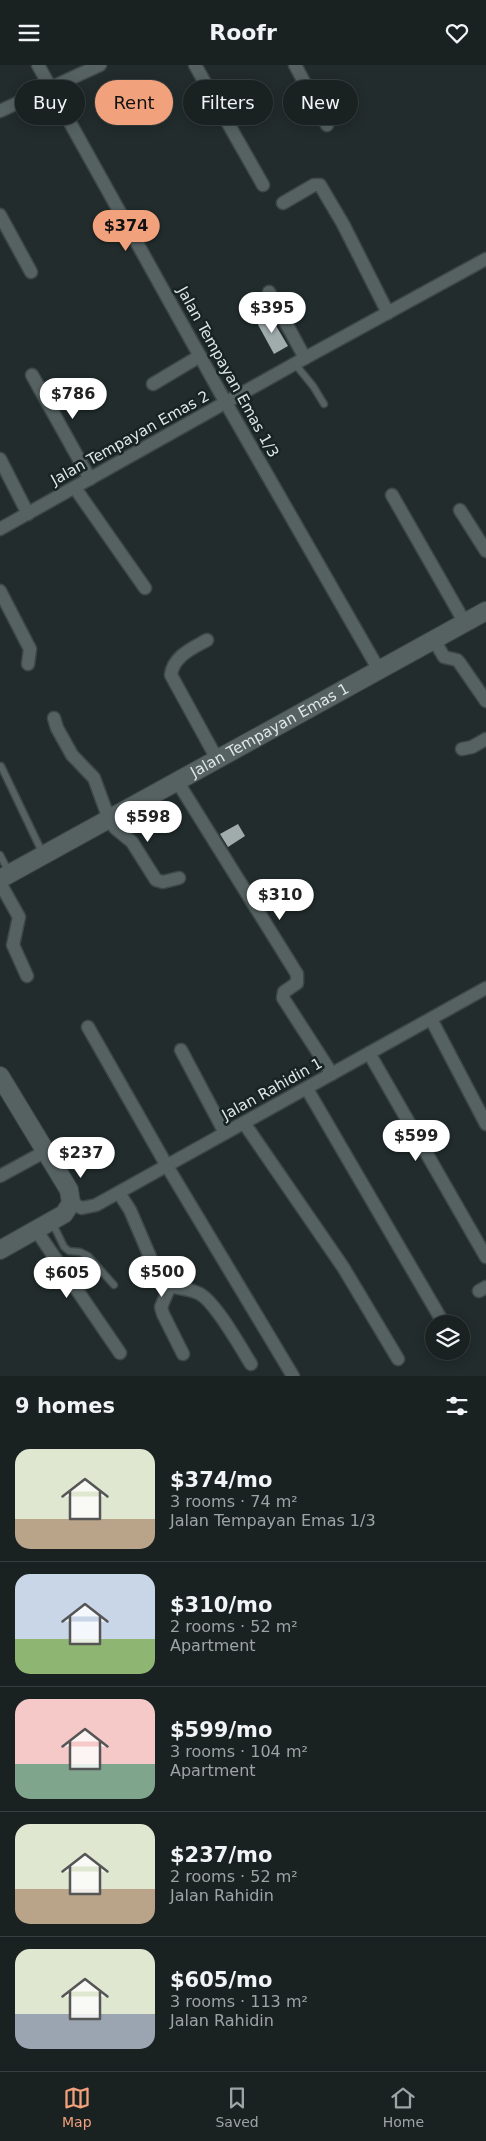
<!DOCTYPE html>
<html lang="en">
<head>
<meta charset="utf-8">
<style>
	body { margin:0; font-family:"DejaVu Sans",sans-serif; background:#272e2e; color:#f1f3f6; height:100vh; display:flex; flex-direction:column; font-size:19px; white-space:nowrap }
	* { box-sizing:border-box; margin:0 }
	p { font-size:16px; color:#9fa3a5 }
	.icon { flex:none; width:28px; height:28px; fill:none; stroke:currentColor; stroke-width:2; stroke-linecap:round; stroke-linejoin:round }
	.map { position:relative; height:1311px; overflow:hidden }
	.sheet { display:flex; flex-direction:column; background:#1a2121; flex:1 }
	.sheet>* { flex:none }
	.banner { position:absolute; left:15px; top:15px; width:456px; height:45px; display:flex; gap:10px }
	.buttons { position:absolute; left:425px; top:1250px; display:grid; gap:10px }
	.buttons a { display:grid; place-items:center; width:45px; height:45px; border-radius:50%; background:#1a2121; box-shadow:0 2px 12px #0003,0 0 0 1px #383e3f; font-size:25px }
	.price { position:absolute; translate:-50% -42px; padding:0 11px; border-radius:18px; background:#fff; color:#222; font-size:16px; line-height:32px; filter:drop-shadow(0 1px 2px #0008) }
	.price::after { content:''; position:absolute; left:50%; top:30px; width:15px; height:11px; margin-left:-8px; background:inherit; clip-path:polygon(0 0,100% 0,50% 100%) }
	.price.active { background:#f1a17b; color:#111 }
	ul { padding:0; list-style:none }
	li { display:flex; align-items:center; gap:15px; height:125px; padding:0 15px }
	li+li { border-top:1px solid #383e3f }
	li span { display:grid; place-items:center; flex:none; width:140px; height:100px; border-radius:15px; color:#555 }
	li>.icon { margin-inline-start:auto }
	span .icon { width:60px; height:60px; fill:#fffc; stroke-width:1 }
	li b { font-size:21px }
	h2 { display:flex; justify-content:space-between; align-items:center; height:60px; padding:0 15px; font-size:21px }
	.pill { padding:0 18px; border-radius:22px; background:#1a2121; box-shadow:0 2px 12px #0003,0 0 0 1px #383e3f; font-size:18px; line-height:45px }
	.pill.active { background:#f1a17b; color:#111 }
	header { display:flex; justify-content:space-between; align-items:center; height:65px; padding:0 15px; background:#1a2121; font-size:22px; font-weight:700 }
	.menu { display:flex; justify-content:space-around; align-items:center; height:70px; border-top:1px solid #383e3f; background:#1a2121; font-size:14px; color:#9fa3a5 }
	.menu a { display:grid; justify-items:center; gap:2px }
	.menu .active { color:#f1a17b }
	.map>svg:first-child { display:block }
</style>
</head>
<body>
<header><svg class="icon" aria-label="menu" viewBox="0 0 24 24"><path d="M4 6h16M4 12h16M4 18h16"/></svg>Roofr<svg class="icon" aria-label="heart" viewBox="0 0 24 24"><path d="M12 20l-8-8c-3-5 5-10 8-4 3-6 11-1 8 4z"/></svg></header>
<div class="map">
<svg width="486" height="1311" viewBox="0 0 486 1311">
	<rect width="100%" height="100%" fill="#222c2c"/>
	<!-- building -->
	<g fill="#9facab">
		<polygon points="269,249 288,281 274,289 256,256"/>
		<polygon points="238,759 245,771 228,782 220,769"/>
	</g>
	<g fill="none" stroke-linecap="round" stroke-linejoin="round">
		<!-- lane casing -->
		<g stroke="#3e4747" stroke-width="9">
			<g id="lane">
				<polyline points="295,299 313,321 324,339"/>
				<polyline points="1,701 43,789"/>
				<polyline points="0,790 9,807"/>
				<polyline points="52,1157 64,1182 69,1186 80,1187 88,1191 114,1220"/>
			</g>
		</g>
		<!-- street casing -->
		<g stroke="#3e4747" stroke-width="15">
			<g id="street">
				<polyline points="38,0 226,338 379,605"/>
				<polyline points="195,0 263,120"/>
				<polyline points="295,0 327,60"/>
				<polyline points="0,46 100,0"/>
				<polyline points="283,138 314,120 320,120 343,159 388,248"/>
				<polyline points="0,150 31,207"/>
				<polyline points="269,227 305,293"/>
				<polyline points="32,310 90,414"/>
				<polyline points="153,319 200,291"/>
				<polyline points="0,394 28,449"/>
				<polyline points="75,423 145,523"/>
				<polyline points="392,430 465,558"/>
				<polyline points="460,445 486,486"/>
				<polyline points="0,464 305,293 486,194"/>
				<polyline points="0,526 30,584 28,599"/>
				<path d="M207,575C193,583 173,591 171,610L217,694"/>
				<polyline points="434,575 444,592 457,595 459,597 486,636"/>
				<polyline points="54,653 57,663 72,690 94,713 109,754 115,763 132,777 156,815 163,817 179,813"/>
				<polyline points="462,684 472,682 486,674"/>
				<polyline points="177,716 297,909 297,918 284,927 283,933 332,1009"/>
				<polyline points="0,818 19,852 13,880 27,911"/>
				<polyline points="431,954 486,1059"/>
				<polyline points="88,962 167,1101 293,1311"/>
				<polyline points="181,985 225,1068"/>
				<polyline points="369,988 486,1192"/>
				<polyline points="307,1024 444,1259"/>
				<polyline points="244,1058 343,1202 398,1294"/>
				<polyline points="0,1111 46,1086"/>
				<path d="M119,1128L130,1145L160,1215C172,1225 187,1222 200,1229C216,1238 241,1283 251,1299"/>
				<polyline points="71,1138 82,1143 96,1140 486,923"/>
				<polyline points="36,1165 120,1288"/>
				<polyline points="170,1221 161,1242 163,1249 183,1289"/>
				<polyline points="479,1226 486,1222"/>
			</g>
		</g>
		<!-- secondary casing -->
		<g stroke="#3e4747" stroke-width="20">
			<g id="secondary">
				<path id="s1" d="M0,814L486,546"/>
				<polyline points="0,1011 69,1125 71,1138 64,1149 0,1185"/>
			</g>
		</g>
		<!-- lane -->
		<use href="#lane" stroke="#566262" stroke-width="6"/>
		<!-- street -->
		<use href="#street" stroke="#566262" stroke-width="12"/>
		<!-- secondary -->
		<use href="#secondary" stroke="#566262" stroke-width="18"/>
	</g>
	<g text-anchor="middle" stroke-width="5" stroke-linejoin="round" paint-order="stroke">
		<!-- street labels -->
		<g font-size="15" fill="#dfe6e6" stroke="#182323">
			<text transform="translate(228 307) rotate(61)" y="5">Jalan Tempayan Emas 1/3</text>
			<text transform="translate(130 373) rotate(-29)" y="5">Jalan Tempayan Emas 2</text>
			<text dy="5" stroke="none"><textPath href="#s1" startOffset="308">Jalan Tempayan Emas 1</textPath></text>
			<text transform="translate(272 1024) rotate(-29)" y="5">Jalan Rahidin 1</text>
		</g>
	</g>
</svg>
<div class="buttons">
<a><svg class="icon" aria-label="layers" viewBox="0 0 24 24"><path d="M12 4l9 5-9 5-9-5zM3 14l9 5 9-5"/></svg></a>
</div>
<b class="price active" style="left:126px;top:187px">$374</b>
<b class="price" style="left:272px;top:269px">$395</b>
<b class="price" style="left:73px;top:355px">$786</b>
<b class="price" style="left:148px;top:778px">$598</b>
<b class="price" style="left:280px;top:856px">$310</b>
<b class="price" style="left:416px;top:1097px">$599</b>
<b class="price" style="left:81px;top:1114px">$237</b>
<b class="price" style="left:162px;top:1233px">$500</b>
<b class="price" style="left:67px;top:1234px">$605</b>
<div class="banner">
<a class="pill">Buy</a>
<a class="pill active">Rent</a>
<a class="pill">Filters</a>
<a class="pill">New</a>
</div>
</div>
<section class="sheet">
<h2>9 homes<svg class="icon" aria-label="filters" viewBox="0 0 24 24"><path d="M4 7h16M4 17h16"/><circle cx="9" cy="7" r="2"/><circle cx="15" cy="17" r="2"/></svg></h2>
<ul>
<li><span style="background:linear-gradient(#dfe7d0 70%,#b9a48a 0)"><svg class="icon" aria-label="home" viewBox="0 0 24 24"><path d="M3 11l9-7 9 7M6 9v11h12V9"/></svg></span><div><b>$374/mo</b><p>3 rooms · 74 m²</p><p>Jalan Tempayan Emas 1/3</p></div></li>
<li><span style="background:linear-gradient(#c9d6e8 65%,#8fb573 0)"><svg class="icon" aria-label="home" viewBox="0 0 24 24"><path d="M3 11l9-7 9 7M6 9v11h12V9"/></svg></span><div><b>$310/mo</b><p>2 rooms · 52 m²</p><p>Apartment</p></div></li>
<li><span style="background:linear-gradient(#f6c9c9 65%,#7fa58c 0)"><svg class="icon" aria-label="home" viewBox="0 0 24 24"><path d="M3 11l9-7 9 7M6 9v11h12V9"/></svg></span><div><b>$599/mo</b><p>3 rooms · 104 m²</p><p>Apartment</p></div></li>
<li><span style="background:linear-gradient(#dfe7d0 65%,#b9a48a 0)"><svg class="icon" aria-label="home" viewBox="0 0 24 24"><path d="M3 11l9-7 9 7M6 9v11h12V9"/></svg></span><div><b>$237/mo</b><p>2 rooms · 52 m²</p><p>Jalan Rahidin</p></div></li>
<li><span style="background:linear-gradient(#dfe7d0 65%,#9aa5b1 0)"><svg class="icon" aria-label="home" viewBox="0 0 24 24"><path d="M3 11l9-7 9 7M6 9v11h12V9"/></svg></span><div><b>$605/mo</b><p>3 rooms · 113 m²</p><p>Jalan Rahidin</p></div></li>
</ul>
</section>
<nav class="menu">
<a class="active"><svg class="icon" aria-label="map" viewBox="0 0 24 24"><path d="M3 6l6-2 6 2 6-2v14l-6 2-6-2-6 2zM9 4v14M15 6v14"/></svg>Map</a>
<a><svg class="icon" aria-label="saved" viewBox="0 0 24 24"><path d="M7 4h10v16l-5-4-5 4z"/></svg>Saved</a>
<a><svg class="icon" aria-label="home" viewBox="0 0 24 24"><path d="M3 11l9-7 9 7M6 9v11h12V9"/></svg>Home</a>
</nav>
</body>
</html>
